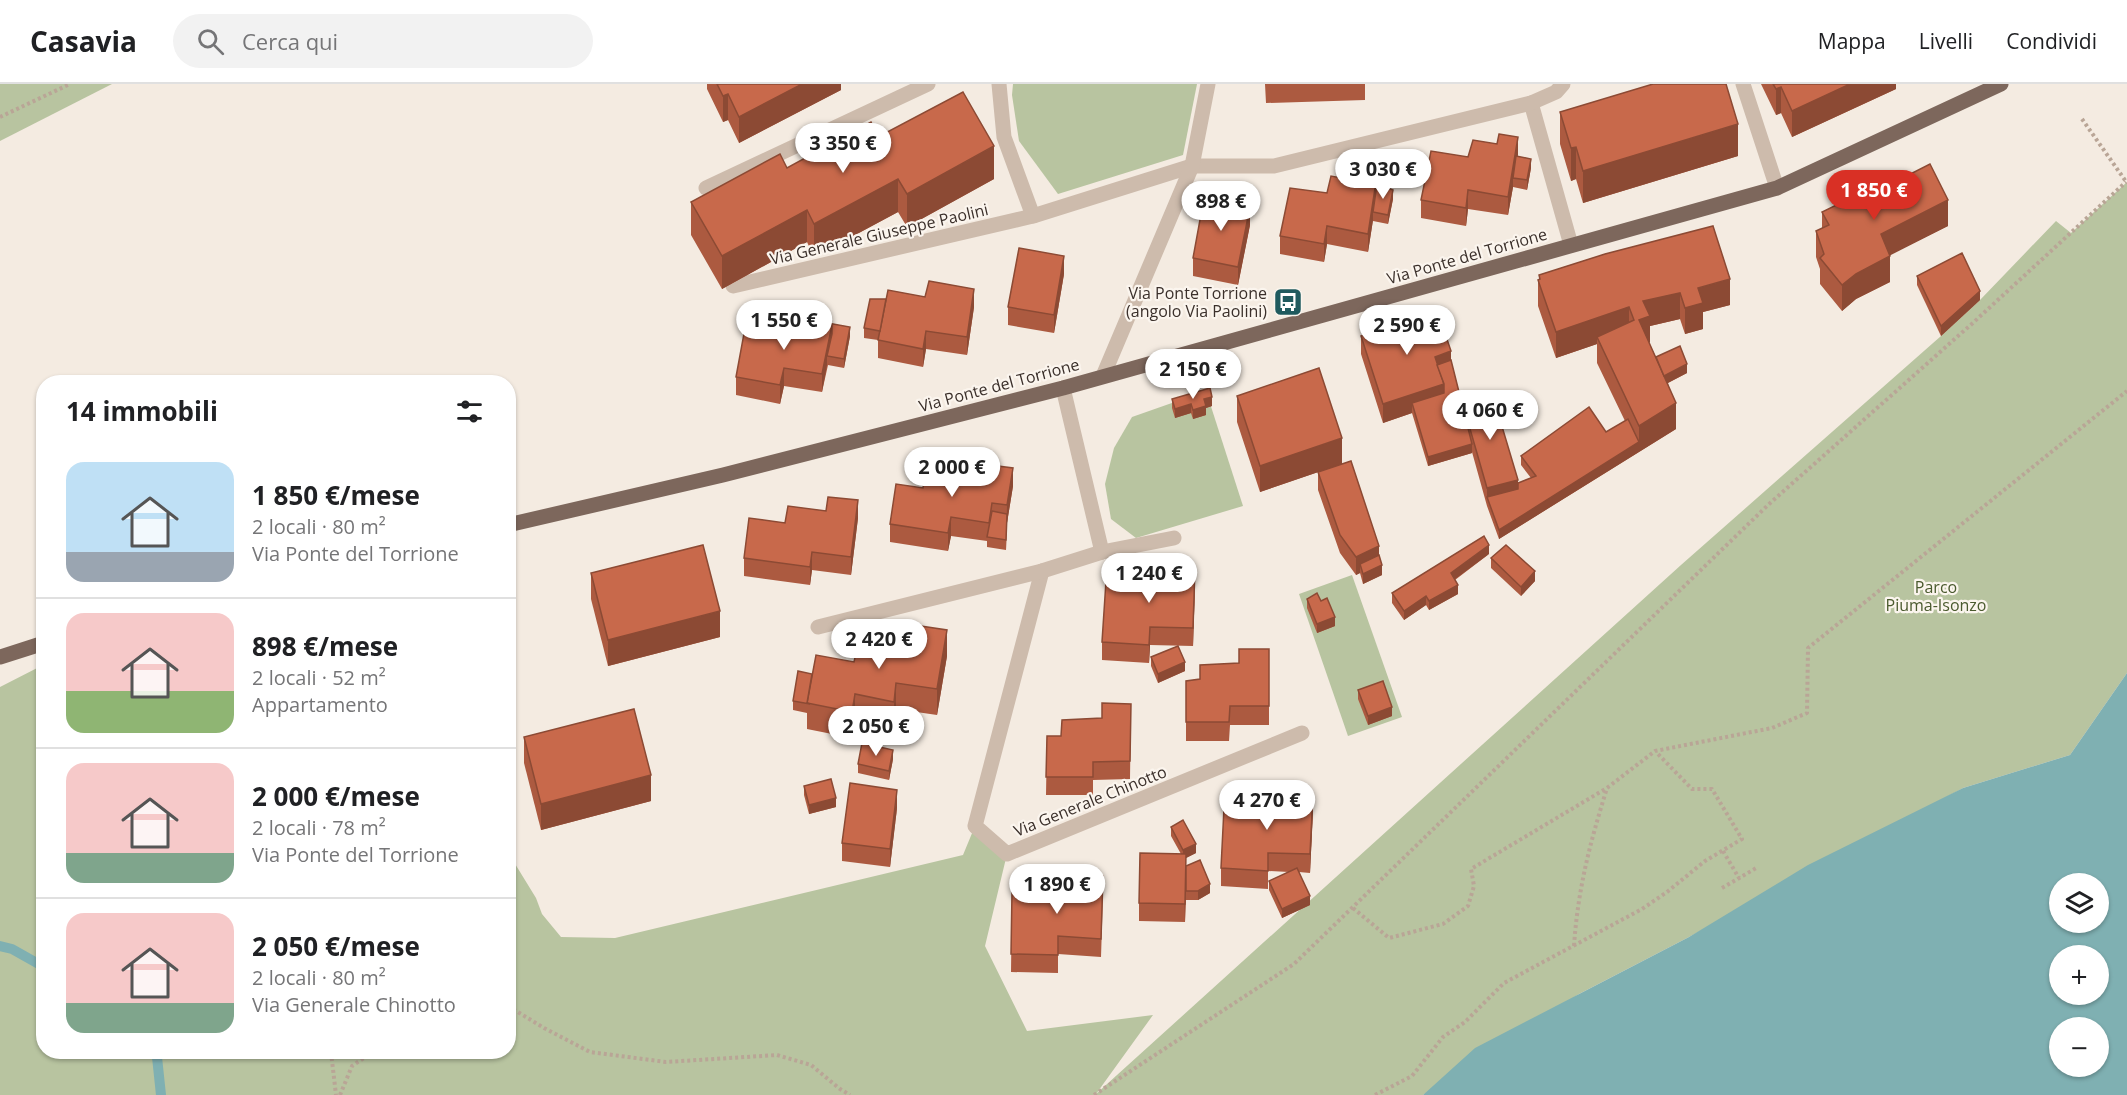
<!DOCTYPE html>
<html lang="it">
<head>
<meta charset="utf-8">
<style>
	body { margin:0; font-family:"Open Sans",sans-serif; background:#f2f2f2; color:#202124; height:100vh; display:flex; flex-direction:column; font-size:22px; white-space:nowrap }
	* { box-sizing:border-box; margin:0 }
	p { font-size:20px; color:#757577 }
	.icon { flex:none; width:33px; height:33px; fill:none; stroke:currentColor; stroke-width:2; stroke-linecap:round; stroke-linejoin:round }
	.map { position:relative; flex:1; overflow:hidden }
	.details { position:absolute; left:36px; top:291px; width:480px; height:684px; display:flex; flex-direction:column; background:#fff; border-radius:24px; box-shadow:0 2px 4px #0004 }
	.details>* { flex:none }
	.controls { position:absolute; left:2049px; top:789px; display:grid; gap:12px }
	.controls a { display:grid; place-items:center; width:60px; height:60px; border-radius:50%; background:#fff; box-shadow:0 2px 4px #0004; font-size:30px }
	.price { position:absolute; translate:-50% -51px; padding:0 14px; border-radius:21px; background:#fff; color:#222; font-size:20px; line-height:39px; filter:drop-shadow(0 2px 3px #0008) }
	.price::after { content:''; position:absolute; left:50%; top:36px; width:18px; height:14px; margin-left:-9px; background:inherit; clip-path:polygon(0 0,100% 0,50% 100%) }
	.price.current { background:#d93025; color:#fff }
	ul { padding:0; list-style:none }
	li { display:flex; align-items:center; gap:18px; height:150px; padding:0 30px }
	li+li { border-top:2px solid #e0e0e0 }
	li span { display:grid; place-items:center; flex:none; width:168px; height:120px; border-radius:18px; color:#555 }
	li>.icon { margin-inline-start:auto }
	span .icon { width:72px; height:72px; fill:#fffc; stroke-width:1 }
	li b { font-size:26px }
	h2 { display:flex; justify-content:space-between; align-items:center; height:72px; padding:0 30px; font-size:26px }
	header { display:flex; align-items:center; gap:36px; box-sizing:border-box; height:84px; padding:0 30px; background:#fff; border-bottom:2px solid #e0e0e0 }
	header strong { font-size:28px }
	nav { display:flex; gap:33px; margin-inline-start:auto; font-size:21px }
	.search { width:420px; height:54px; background:#f2f2f2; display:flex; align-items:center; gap:15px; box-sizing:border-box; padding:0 21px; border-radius:33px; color:#757577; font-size:22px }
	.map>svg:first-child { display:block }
</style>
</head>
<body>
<header>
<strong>Casavia</strong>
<div class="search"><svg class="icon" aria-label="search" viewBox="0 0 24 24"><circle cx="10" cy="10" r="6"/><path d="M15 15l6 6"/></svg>Cerca qui</div>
<nav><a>Mappa</a><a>Livelli</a><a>Condividi</a></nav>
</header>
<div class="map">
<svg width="2127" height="1011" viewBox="0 0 2127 1011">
	<rect width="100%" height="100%" fill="#f4ebe1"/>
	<!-- green -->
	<g fill="#b8c4a0">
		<polygon points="0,0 112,0 0,57"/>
		<polygon points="1013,0 1197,0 1183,71 1058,110 1019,57 1012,11"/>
		<polygon points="2127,98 2127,589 2070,671 1963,704 1689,853 1579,910 1423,1011 0,1011 0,603 43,581 44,968 508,968 509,770 536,814 542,830 561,853 615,854 963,771 975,742 1007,770 985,862 1027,947 1153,931 1096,1010 1681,481 1941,252 1980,216 2056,137 2071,149"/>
		<polygon points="1206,307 1243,422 1136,454 1111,435 1105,400 1114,364 1132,333"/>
		<polygon points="1352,491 1402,633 1348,652 1299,510"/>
	</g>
	<!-- water -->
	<path fill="#7fb0b2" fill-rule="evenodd" d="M2127,589V1011H1423L1475,964L1689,853L1808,781L1963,704L2070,671ZM2060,800H2098V838H2060ZM2060,872H2098V910H2060ZM2060,944H2098V982H2060Z"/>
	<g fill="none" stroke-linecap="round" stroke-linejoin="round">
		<!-- stream -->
		<g stroke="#7fb0b2" stroke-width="10">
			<polyline points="0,862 12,865 44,883"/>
			<polyline points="151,968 157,973 161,1011"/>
		</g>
		<!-- path -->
		<g stroke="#b9a596" stroke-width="4" stroke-dasharray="3 3" stroke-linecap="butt">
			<polyline points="0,33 70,0"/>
			<polyline points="2082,35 2127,99"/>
			<polyline points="1723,767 1739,794"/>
			<polyline points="1722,804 1758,783"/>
			<polyline points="1353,824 1389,854 1443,840 1468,822 1474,802 1471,785 1607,704 1655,667 1772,644 1807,629 1808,564 2127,307"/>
			<path d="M1574,862C1578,804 1590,759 1607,704"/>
			<polyline points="508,922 544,944 590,968 666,978 777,971 811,981 840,1005 850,1011"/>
			<polyline points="331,968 336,1011"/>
			<polyline points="340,1011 352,982 373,968"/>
			<polyline points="1094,1011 1294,880 1768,421 1975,237 2126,98"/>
			<polyline points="1375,1011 1412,992 1443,953 1465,938 1504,899 1642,825 1667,808 1705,777 1742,755 1712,705 1692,705 1656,668"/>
		</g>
		<!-- minor -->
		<g stroke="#cdbbac" stroke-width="15">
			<polyline points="999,0 1004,53 1033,132"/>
			<polyline points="1743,0 1777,104"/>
			<polyline points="1531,19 1571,161"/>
			<polyline points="706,104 928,0"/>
			<polyline points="733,202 1033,132 1192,82 1274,82 1531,19 1556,8 1563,0"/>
			<polyline points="1103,292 1192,82 1208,0"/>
			<polyline points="1063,304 1102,468"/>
			<polyline points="1042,487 975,742 1007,770 1302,649"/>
			<polyline points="818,543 1042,487 1102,468 1174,454"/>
		</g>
		<!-- major -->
		<g stroke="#7d675c" stroke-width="15">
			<polyline points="508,441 723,391 1063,304 1777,104 2001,0"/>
			<polyline points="0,573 44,559"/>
		</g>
	</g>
	<!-- wall -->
	<g fill="#ac5a40">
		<polygon points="707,0 841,0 841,6 739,59 728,36 723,38 707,5"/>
		<polygon points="1265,0 1371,0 1365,0 1365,16 1266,19"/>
		<polygon points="1761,0 1896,0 1896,5 1792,53 1781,29 1776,31"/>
		<polygon points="1560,28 1738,72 1583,119 1576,95 1571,97 1560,60"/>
		<polygon points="878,53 994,95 907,143 898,128 814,173 807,158 722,205 691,151 691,118"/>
		<polygon points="1497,60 1518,73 1531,84 1527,106 1513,103 1508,131 1468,125 1466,142 1421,134 1421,116 1468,73"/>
		<polygon points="1352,96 1377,100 1393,115 1388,140 1373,137 1373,136 1368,168 1327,160 1324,178 1280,170 1280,152 1327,109"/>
		<polygon points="1879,106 1948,142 1889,171 1890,198 1856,215 1842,227 1820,200 1820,185 1816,173 1816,147 1822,145 1822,128 1859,110 1859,108"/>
		<polygon points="1250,141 1238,201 1193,192 1193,174"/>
		<polygon points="1605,170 1730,221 1703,228 1703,245 1685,250 1680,235 1650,242 1650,258 1649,259 1656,273 1687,289 1668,299 1676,345 1499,455 1487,422 1472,368 1472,369 1428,382 1412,329 1383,339 1361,270 1361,252 1451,276 1462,321 1462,317 1518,399 1531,394 1521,381 1521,372 1606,348 1625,337 1597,279 1597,260 1556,274 1538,222 1538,196 1539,195 1539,191"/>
		<polygon points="1064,190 1054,249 1008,241 1008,223"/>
		<polygon points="1917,192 1980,216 1941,252 1917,201"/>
		<polygon points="974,223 967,271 926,265 923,283 878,274 878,256 864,254 864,244"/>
		<polygon points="783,251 850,252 844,284 828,281 822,308 784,302 780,320 736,311 736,293"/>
		<polygon points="1237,312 1342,380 1379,471 1382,491 1363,500 1360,489 1356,491 1340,469 1318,406 1318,388 1260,408 1237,338"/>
		<polygon points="1172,315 1212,322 1206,324 1206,331 1193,335 1191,329 1175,334 1172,324"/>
		<polygon points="1013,402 1007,439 1006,466 987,463 987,457 951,452 948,467 890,458 890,440 923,404"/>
		<polygon points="858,434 851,491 812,486 810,501 744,492 744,474 785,439"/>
		<polygon points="1489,470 1455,496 1458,510 1429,526 1426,521 1404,536 1392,519 1392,509"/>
		<polygon points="1491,474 1535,497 1521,512 1491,484"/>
		<polygon points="591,489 720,553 608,582 591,515"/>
		<polygon points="1195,501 1193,562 1150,561 1149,579 1102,576 1102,558"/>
		<polygon points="1307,515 1335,542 1317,549 1307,524"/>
		<polygon points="1269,565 1269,641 1230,641 1229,657 1186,657 1186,597 1200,595 1239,579"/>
		<polygon points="896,566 947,572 937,631 896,625 894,644 855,636 852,654 807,645 807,629 793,626 793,617 812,590"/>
		<polygon points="1151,573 1185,587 1158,599 1151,582"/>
		<polygon points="1358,606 1392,632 1368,641 1358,615"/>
		<polygon points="1131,620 1130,695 1093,696 1093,711 1046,711 1047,652 1061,652 1102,634"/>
		<polygon points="524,653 651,717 541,746 524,679"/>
		<polygon points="893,675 889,696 858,689 858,680"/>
		<polygon points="804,702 836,723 809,730 804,711"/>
		<polygon points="897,724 890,783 842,777 842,759"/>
		<polygon points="1313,727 1310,789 1299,788 1310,821 1282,834 1269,806 1269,797 1289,788 1268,787 1268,805 1221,802 1221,784"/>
		<polygon points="1171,743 1196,769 1186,774 1186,782 1210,809 1198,816 1186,816 1185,838 1139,837 1139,819 1181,770 1171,752"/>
		<polygon points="1012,808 1103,811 1101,873 1058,870 1058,889 1011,888"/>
	</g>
	<!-- shaded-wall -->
	<g fill="#8c4a34">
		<polygon points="802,0 841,0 841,6 739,59 739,33"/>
		<polygon points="1850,0 1896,0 1896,5 1792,53 1792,27"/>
		<polygon points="1781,3 1781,29 1776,31 1776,5"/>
		<polygon points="728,10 728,36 723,38 723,12"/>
		<polygon points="1738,40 1738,72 1583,119 1583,87"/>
		<polygon points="1518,53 1518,71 1514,95 1513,94 1513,103 1508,131 1508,113"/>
		<polygon points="994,62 994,95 907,143 907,110"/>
		<polygon points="1576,63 1576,95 1571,97 1571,64"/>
		<polygon points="1531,75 1531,84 1527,106 1527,96"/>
		<polygon points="1377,91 1377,109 1373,128 1373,136 1368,168 1368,150"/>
		<polygon points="898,95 898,128 814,173 814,140"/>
		<polygon points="1393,106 1393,115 1388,140 1388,131"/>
		<polygon points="1468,106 1468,125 1466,142 1466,124"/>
		<polygon points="1948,116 1948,142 1881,176 1881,150"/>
		<polygon points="1250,123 1250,141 1238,201 1238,183"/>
		<polygon points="807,126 807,158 722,205 722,172"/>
		<polygon points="1327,142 1327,160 1324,178 1324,160"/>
		<polygon points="1064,172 1064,190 1054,249 1054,231"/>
		<polygon points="1890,172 1890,198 1856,215 1842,227 1842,201 1856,190"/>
		<polygon points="1730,195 1730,221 1703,228 1703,245 1685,250 1685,224 1698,204"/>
		<polygon points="974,205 974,223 967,271 967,253"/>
		<polygon points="1980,207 1980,216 1941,252 1941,242"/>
		<polygon points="1680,209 1680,235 1650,242 1650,258 1639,262 1639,236 1643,217"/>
		<polygon points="1629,223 1629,249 1597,253 1597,260 1556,274 1556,248"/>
		<polygon points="832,241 832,259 827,272 827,281 822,308 822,290"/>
		<polygon points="850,243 850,252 844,284 844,275"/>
		<polygon points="926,247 926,265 923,283 923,265"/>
		<polygon points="1451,267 1451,285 1437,290 1435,273"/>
		<polygon points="1687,280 1687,289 1658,304 1658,295"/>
		<polygon points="784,284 784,302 780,320 780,301"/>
		<polygon points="1444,300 1444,318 1412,319 1412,329 1383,339 1383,320"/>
		<polygon points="1212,313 1212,322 1206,324 1206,331 1193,335 1193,326 1204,315"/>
		<polygon points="1676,319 1676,345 1499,455 1499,446 1639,358 1639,342"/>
		<polygon points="1191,320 1191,329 1175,334 1175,325"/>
		<polygon points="1342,354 1342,380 1260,408 1260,382"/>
		<polygon points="1472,360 1472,369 1428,382 1428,373"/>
		<polygon points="1013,384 1013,402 1007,439 1006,466 1007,421"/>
		<polygon points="1518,396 1518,414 1487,413 1487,422 1487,404"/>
		<polygon points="858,416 858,434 851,491 851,473"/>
		<polygon points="951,433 951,452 948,467 948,449"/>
		<polygon points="1489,461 1489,470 1451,498 1451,489"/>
		<polygon points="1379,462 1379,480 1360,480 1360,489 1356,491 1356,473"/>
		<polygon points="812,468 812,486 810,501 810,483"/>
		<polygon points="1382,481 1382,491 1363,500 1363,490"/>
		<polygon points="1195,483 1195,501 1193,562 1193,544"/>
		<polygon points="1535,487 1535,497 1521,512 1521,503"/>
		<polygon points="1458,501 1458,510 1429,526 1429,517"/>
		<polygon points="1426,512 1426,521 1404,536 1404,527"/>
		<polygon points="720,527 720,553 608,582 608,556"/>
		<polygon points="1335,533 1335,542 1317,549 1317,540"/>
		<polygon points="1150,543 1150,561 1149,579 1149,561"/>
		<polygon points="947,546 947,572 937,631 937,605"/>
		<polygon points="1185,578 1185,587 1158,599 1158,590"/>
		<polygon points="896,599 896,625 894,644 894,618"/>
		<polygon points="855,610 855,636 852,654 852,628"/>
		<polygon points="1392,623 1392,632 1368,641 1368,632"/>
		<polygon points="893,666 893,675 889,696 889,687"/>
		<polygon points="651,691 651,717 541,746 541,720"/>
		<polygon points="897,706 897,724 890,783 890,765"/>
		<polygon points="1313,709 1313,727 1310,789 1310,770"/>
		<polygon points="836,714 836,723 809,730 809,721"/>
		<polygon points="1196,760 1196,769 1186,774 1185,838 1183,766"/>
		<polygon points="1210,800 1210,809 1198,816 1198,807"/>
		<polygon points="1310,812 1310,821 1282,834 1282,825"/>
	</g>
	<!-- building -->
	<g fill="#c8694b" stroke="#8c4a34" stroke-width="1.5">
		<polygon points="717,0 802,0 739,33 728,10 723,12"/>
		<polygon points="1653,0 1726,0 1738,40 1583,87 1576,63 1571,64 1560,28"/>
		<polygon points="1773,0 1850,0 1792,27 1781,3 1776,5"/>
		<polygon points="963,8 994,62 907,110 898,95 814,140 807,126 722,172 691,118 780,70 787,84 871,38 878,53"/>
		<polygon points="1499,50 1518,53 1508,113 1468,106 1466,124 1421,116 1431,67 1468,73 1473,56 1497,60"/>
		<polygon points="1516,72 1531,75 1527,96 1513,94"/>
		<polygon points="1930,80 1948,116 1881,150 1890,172 1856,190 1842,201 1820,174 1824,170 1816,147 1829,141 1822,128 1861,109 1859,108 1875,99 1879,106"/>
		<polygon points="1355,87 1377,91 1368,150 1327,142 1324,160 1280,152 1290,104 1327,109 1331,92 1352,96"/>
		<polygon points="1377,100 1393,106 1388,131 1373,128"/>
		<polygon points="1204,114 1250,123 1238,183 1193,174"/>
		<polygon points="1713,142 1730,195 1698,204 1703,219 1685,224 1680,209 1643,217 1650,232 1639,236 1676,319 1639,342 1597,253 1634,236 1629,223 1556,248 1538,196 1540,195 1539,191 1605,170"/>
		<polygon points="1019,164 1064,172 1054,231 1008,223"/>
		<polygon points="1962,169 1980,207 1941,242 1917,192"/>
		<polygon points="929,197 974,205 967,253 926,247 923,265 878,256 888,206 925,213"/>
		<polygon points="870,215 886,215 880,247 864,244"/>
		<polygon points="1437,226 1451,267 1435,273 1444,300 1383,320 1361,252"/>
		<polygon points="787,234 832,241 822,290 784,284 780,301 736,293 745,244 783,251"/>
		<polygon points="822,238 850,243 844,275 827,272 832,250 832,241 822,240"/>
		<polygon points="1680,262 1687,280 1664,292 1656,273"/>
		<polygon points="1451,276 1472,360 1428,373 1412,319 1444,309 1444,300 1437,281"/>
		<polygon points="1319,284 1342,354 1260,382 1237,312"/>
		<polygon points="1210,304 1212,313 1204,315 1206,322 1193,326 1191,320 1175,325 1172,315"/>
		<polygon points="1492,309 1518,396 1487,404 1462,317"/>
		<polygon points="1589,323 1606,348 1628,335 1639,358 1499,446 1487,413 1518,405 1518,399 1536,392 1521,372"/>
		<polygon points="1351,377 1379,462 1356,473 1340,451 1318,388"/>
		<polygon points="966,378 1013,384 1007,421 992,419 989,439 951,433 948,449 890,440 896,400 923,404 926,387 964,393"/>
		<polygon points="828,413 858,416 851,473 812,468 810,483 744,474 749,434 785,439 788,422 826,427"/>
		<polygon points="992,427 1007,430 1006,456 987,453"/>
		<polygon points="1484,452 1489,461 1451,489 1458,501 1429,517 1426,512 1404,527 1392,509"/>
		<polygon points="703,461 720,527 608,556 591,489"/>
		<polygon points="1506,461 1535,487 1521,503 1491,474"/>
		<polygon points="1379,471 1382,481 1363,490 1360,480"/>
		<polygon points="1147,480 1195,483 1193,544 1150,543 1149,561 1102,558 1106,497 1146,498"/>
		<polygon points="1317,509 1321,517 1327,514 1335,533 1317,540 1307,515"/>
		<polygon points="914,541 947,546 937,605 896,599 894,618 855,610 852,628 807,619 816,571 854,578 858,560 896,566 900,549 910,550"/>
		<polygon points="1178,562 1185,578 1158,590 1151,573"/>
		<polygon points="1239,565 1269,565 1269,622 1230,622 1229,638 1186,638 1186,597 1200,595 1200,581 1239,579"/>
		<polygon points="798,587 812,590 807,619 810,620 793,617"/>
		<polygon points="1383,597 1392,623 1368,632 1358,606"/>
		<polygon points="1102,619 1131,620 1130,677 1093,678 1093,693 1046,693 1047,652 1061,652 1062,636 1102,634"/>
		<polygon points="634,625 651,691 541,720 524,653"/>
		<polygon points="862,659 893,666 889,687 858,680"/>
		<polygon points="831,695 836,714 809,721 804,702"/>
		<polygon points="850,699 897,706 890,765 842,759"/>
		<polygon points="1265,707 1313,709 1310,770 1268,769 1268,787 1221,784 1224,724 1265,725"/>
		<polygon points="1183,736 1196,760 1183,766 1171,743"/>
		<polygon points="1140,769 1186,770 1185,820 1139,819"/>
		<polygon points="1200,776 1210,800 1198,807 1186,807 1186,782"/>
		<polygon points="1297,784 1310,812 1282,825 1269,797"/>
		<polygon points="1054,791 1103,792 1101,855 1058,852 1058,871 1011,870 1012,808 1054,810"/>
	</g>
	<!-- icons -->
	<defs>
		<g id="bus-square" transform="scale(1.5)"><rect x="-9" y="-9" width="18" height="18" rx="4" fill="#1f5a5e" stroke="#fbf5ee"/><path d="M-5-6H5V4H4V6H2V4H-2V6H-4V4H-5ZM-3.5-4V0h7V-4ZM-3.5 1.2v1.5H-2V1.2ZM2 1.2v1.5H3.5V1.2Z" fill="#fff"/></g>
	</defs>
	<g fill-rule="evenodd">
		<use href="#bus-square" x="1288" y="218"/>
	</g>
	<g text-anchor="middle" stroke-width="4.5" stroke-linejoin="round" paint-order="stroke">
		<!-- street labels -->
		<g font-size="16" fill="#3b302b" stroke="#fbf5ee">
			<text transform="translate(879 150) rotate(-13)" y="6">Via Generale Giuseppe Paolini</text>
			<text transform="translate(1467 172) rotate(-16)" y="6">Via Ponte del Torrione</text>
			<text transform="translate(999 301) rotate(-15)" y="6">Via Ponte del Torrione</text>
			<text transform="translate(1090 717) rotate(-22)" y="6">Via Generale Chinotto</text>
		</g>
		<!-- poi labels -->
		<g font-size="16" fill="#3b302b" stroke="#fbf5ee" text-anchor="end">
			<text x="1267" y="215">Via Ponte Torrione<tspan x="1267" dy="18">(angolo Via Paolini)</tspan></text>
		</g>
		<!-- park labels -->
		<g font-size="16" fill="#4a5a2e" stroke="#fbf5ee">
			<text x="1936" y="509">Parco<tspan x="1936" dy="18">Piuma-Isonzo</tspan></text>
		</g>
	</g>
</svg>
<div class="controls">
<a><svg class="icon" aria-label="layers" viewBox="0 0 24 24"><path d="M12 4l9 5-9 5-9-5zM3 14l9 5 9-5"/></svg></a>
<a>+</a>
<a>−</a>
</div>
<b class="price" style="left:843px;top:90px">3 350 €</b>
<b class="price" style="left:1383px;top:116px">3 030 €</b>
<b class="price current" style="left:1874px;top:137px">1 850 €</b>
<b class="price" style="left:1221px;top:148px">898 €</b>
<b class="price" style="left:784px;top:267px">1 550 €</b>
<b class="price" style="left:1407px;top:272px">2 590 €</b>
<b class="price" style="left:1193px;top:316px">2 150 €</b>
<b class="price" style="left:1490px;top:357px">4 060 €</b>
<b class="price" style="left:952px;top:414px">2 000 €</b>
<b class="price" style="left:1149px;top:520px">1 240 €</b>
<b class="price" style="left:879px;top:586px">2 420 €</b>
<b class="price" style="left:876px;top:673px">2 050 €</b>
<b class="price" style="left:1267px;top:747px">4 270 €</b>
<b class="price" style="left:1057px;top:831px">1 890 €</b>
<section class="details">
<h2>14 immobili<svg class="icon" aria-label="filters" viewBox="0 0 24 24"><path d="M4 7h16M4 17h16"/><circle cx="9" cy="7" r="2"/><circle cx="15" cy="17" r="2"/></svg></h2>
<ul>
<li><span style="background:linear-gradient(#bfe0f5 75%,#9aa5b1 0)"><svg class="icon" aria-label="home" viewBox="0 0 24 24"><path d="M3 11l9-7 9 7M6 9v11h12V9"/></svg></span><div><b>1 850 €/mese</b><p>2 locali · 80 m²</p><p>Via Ponte del Torrione</p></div></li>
<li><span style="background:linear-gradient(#f6c9c9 65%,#8fb573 0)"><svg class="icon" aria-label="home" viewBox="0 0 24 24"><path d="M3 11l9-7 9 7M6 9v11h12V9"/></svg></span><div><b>898 €/mese</b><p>2 locali · 52 m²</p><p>Appartamento</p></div></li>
<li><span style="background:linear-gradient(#f6c9c9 75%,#7fa58c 0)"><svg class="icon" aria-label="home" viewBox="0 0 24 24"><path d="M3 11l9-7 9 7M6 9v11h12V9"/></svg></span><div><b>2 000 €/mese</b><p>2 locali · 78 m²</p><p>Via Ponte del Torrione</p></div></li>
<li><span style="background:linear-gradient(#f6c9c9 75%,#7fa58c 0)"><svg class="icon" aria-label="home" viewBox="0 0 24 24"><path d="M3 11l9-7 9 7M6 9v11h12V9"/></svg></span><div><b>2 050 €/mese</b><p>2 locali · 80 m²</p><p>Via Generale Chinotto</p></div></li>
</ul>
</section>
</div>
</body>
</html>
